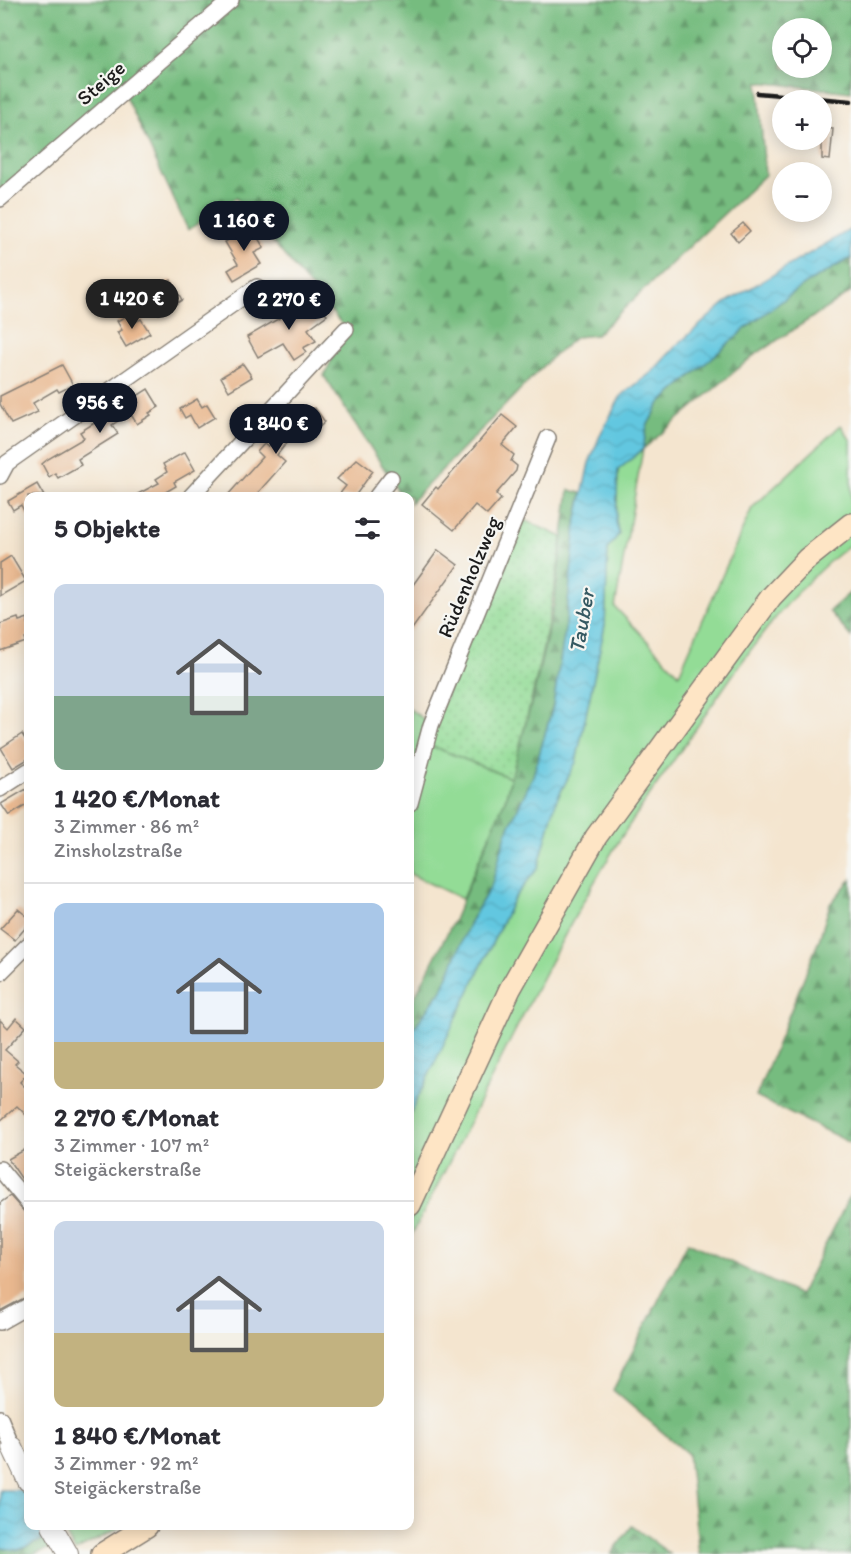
<!DOCTYPE html>
<html lang="de">
<head>
<meta charset="utf-8">
<style>
	body { margin:0; font-family:Itim,sans-serif; background:#f2f2f3; color:#2b2b33; height:100vh; display:flex; flex-direction:column; font-size:22px; white-space:nowrap }
	* { box-sizing:border-box; margin:0 }
	p { font-size:20px; color:#7c7c81 }
	.icon { flex:none; width:33px; height:33px; fill:none; stroke:currentColor; stroke-width:2; stroke-linecap:round; stroke-linejoin:round }
	.map { position:relative; flex:1; overflow:hidden }
	.sheet { position:absolute; left:24px; top:492px; width:390px; height:1038px; display:flex; flex-direction:column; background:#fff; border-radius:12px; box-shadow:0 3px 15px #0003 }
	.sheet>* { flex:none }
	.controls { position:absolute; left:772px; top:18px; display:grid; gap:12px }
	.controls a { display:grid; place-items:center; width:60px; height:60px; border-radius:50%; background:#fff; box-shadow:0 3px 15px #0003; font-size:30px }
	.price { position:absolute; translate:-50% -51px; padding:0 14px; border-radius:21px; background:#111827; color:#fff; font-size:20px; line-height:39px; filter:drop-shadow(0 2px 3px #0008) }
	.price::after { content:''; position:absolute; left:50%; top:36px; width:18px; height:14px; margin-left:-9px; background:inherit; clip-path:polygon(0 0,100% 0,50% 100%) }
	.price.on { background:#222; color:#fff }
	ul { padding:0; list-style:none }
	li { display:grid; align-content:center; gap:12px; height:318px; padding:0 30px }
	li+li { border-top:2px solid #e1e1e2 }
	li span { display:grid; place-items:center; height:186px; border-radius:12px; color:#555 }
	li>.icon { margin-inline-start:auto }
	span .icon { width:108px; height:108px; fill:#fffc; stroke-width:1 }
	li b { font-size:26px }
	h2 { display:flex; justify-content:space-between; align-items:center; height:72px; padding:0 30px; font-size:26px }
	.map>svg:first-child { display:block }
</style>
</head>
<body>
<div class="map">
<svg width="851" height="1554" viewBox="0 0 851 1554">
	<defs>
		<pattern id="forest-firs" width="22" height="20" patternUnits="userSpaceOnUse" patternTransform="scale(1.5)"><rect width="22" height="20" fill="#76bc7f"/><path d="M5 1l3.5 6h-7zM16 11l3.5 6h-7z" fill="#609867"/></pattern>
		<pattern id="garden-dots" width="8" height="8" patternUnits="userSpaceOnUse" patternTransform="scale(1.5)"><rect width="8" height="8" fill="#93dc96"/><path d="M2 2h.1M6 6h.1" fill="none" stroke="#7ebc81" stroke-width="1.8" stroke-linecap="round"/></pattern>
		<pattern id="water-waves" width="16" height="10" patternUnits="userSpaceOnUse" patternTransform="scale(1.5)"><rect width="16" height="10" fill="#62c7e0"/><path d="M0 5q4-4 8 0t8 0" fill="none" stroke="#54aac0"/></pattern>
	</defs>
	<rect width="100%" height="100%" fill="#f6f6f2"/>
	<filter id="ink" filterUnits="userSpaceOnUse"><feTurbulence type="fractalNoise" baseFrequency=".0167" numOctaves="2"/><feDisplacementMap in="SourceGraphic" scale="12" xChannelSelector="R" yChannelSelector="G"/><feConvolveMatrix kernelMatrix="1 2 1 2 8 2 1 2 1" color-interpolation-filters="sRGB"/></filter>
	<filter id="wash" filterUnits="userSpaceOnUse"><feTurbulence type="fractalNoise" baseFrequency=".008" numOctaves="4" result="noise"/><feDisplacementMap in="SourceGraphic" scale="24" xChannelSelector="R" yChannelSelector="G"/><feGaussianBlur stdDeviation="1.35" result="paint"/><feColorMatrix in="noise" values="0 0 0 0 0 0 0 0 0 0 0 0 0 0 0 0 0 1.4 0 .05"/><feComposite in="paint" operator="in"/></filter>
	<g filter="url(#wash)">
		<rect width="100%" height="100%" fill="#f4e5cf"/>
		<!-- green -->
		<g fill="#93dc96" stroke="#587c59" stroke-width="1.5">
			<path d="M841,425L851,441V544C786,593 742,661 697,727C670,766 642,804 617,844C540,970 480,1107 410,1238V1114L514,898L538,868L556,801L576,762L605,625L608,548L619,534L616,522L618,470L643,449L615,607L679,674L752,508Z"/>
			<polygon points="410,709 431,725 427,744 511,778 505,800 462,899 410,874 410,803 421,760 410,751"/>
			<polygon points="77,1526 123,1526 75,1551 64,1531"/>
		</g>
		<!-- forest -->
		<g fill="url(#forest-firs)" stroke="#496c4e" stroke-width="1.5" fill-rule="evenodd">
			<path d="M0,0H851V92L758,82L765,175L596,335L576,337L550,359L410,503V496H402L324,376L346,329L236,198L188,230L124,92L0,199ZM783,28H822V68H783Z"/>
			<polygon points="851,258 851,292 753,356 643,449 647,426 660,403 753,322 807,283"/>
			<polygon points="569,490 582,493 576,523 566,623 553,706 533,776 506,834 492,884 470,922 442,990 410,1033 410,1006 454,920 505,800 534,693 554,604"/>
			<polygon points="851,592 851,637 829,611"/>
			<polygon points="851,879 851,1143 756,1097 819,940 830,904"/>
			<polygon points="851,1194 851,1554 699,1554 688,1454 613,1390 688,1242 800,1295"/>
			<polygon points="632,1526 670,1554 611,1554"/>
			<polygon points="52,1536 57,1546 34,1554 0,1554 0,1548 18,1550"/>
		</g>
		<!-- garden -->
		<path fill="url(#garden-dots)" stroke="#587c59" stroke-width="1.5" d="M517,517L562,537C552,619 533,698 511,778L427,744Z"/>
		<!-- water -->
		<g fill="url(#water-waves)" stroke="#3f727e" stroke-width="1.5">
			<polygon points="851,229 851,258 807,283 753,322 660,403 647,426 643,449 618,470 616,522 619,534 608,548 605,625 576,762 556,801 538,868 514,898 410,1114 410,1033 442,990 470,922 492,884 506,834 533,776 553,706 566,623 576,523 589,463 601,433 621,396 652,372 677,345 725,303"/>
			<polygon points="0,1490 28,1490 28,1526 77,1526 18,1550 0,1548"/>
		</g>
		<g id="blocks">
			<!-- building -->
			<g fill="#e9b88f">
				<polygon points="822,128 833,129 830,160 822,159"/>
				<polygon points="743,223 750,231 738,242 731,233"/>
				<polygon points="251,226 264,248 254,253 261,264 234,280 228,270 238,264 225,242"/>
				<polygon points="171,280 182,300 159,314 148,294"/>
				<polygon points="317,299 327,315 308,329 316,341 303,348 306,352 294,360 283,343 258,357 247,337 290,312 289,309 301,302 304,306"/>
				<polygon points="130,314 135,322 141,319 150,333 126,347 117,332 122,330 117,321"/>
				<polygon points="243,364 252,377 229,391 221,377"/>
				<polygon points="62,365 73,385 59,392 57,389 33,403 38,412 11,424 0,404 0,396"/>
				<polygon points="148,389 159,407 149,413 151,415 137,424 130,413 112,425 118,434 78,459 81,465 58,478 55,473 49,477 42,464 48,459 84,438 80,432"/>
				<polygon points="197,399 202,407 207,404 215,417 197,428 190,415 185,418 180,409"/>
				<polygon points="315,408 325,422 303,442 296,431 277,455 285,462 255,496 227,496 262,457 257,452 264,444 268,447 283,428"/>
				<polygon points="502,415 517,427 502,445 514,455 511,461 517,466 516,471 496,494 501,499 487,515 475,505 454,530 422,504 436,487 438,489"/>
				<polygon points="185,452 195,470 174,482 176,486 164,493 167,496 134,496 159,483 156,479 167,472 163,464"/>
				<polygon points="357,459 373,471 355,496 338,496 346,486 337,479"/>
				<polygon points="37,484 44,496 28,496 28,519 21,505 13,510 8,501"/>
				<polygon points="438,550 458,565 410,632 410,589"/>
				<polygon points="11,556 26,581 0,596 0,563"/>
				<polygon points="18,618 19,621 28,618 28,638 25,639 26,642 0,651 0,624"/>
				<polygon points="22,734 28,744 28,759 13,768 1,748"/>
				<polygon points="28,788 28,804 9,816 1,804"/>
				<polygon points="18,909 28,917 28,925 15,940 0,929"/>
				<polygon points="16,1018 26,1027 5,1050 18,1061 15,1064 27,1074 20,1082 28,1090 28,1117 17,1106 0,1121 0,1020 8,1028"/>
				<polygon points="28,1148 28,1188 8,1159"/>
				<polygon points="10,1196 28,1216 28,1296 0,1311 0,1203"/>
			</g>
		</g>
	</g>
	<g filter="url(#ink)">
		<use href="#blocks" fill-opacity="0" stroke="#888076" stroke-width="1.5"/>
		<g fill="none" stroke-linecap="round" stroke-linejoin="round">
			<!-- minor casing -->
			<g stroke="#888076" stroke-width="18">
				<g id="minor">
					<polyline points="0,199 231,0"/>
					<polyline points="0,476 7,463 257,287"/>
					<polyline points="191,496 346,329"/>
					<polyline points="377,496 391,478"/>
					<polyline points="0,789 28,771"/>
					<polyline points="410,803 431,725 548,438"/>
					<polyline points="0,973 28,945"/>
					<polyline points="0,1169 28,1203"/>
					<polyline points="0,1322 28,1306"/>
					<polyline points="0,1418 12,1447"/>
				</g>
			</g>
			<!-- tertiary casing -->
			<g stroke="#888076" stroke-width="22">
				<g id="tertiary">
					<polyline points="12,1447 28,1481"/>
					<polyline points="52,1526 68,1554"/>
				</g>
			</g>
			<!-- secondary casing -->
			<g stroke="#888076" stroke-width="24">
				<g id="secondary">
					<polyline points="410,1205 510,989 596,837 771,597 807,559 851,524"/>
					<polyline points="102,1554 147,1526"/>
				</g>
			</g>
			<!-- minor -->
			<use href="#minor" stroke="#fff" stroke-width="15"/>
			<!-- tertiary -->
			<use href="#tertiary" stroke="#fff" stroke-width="20"/>
			<!-- secondary -->
			<use href="#secondary" stroke="#fee5c5" stroke-width="21"/>
			<!-- rail -->
			<polyline stroke="#1c1c1c" stroke-width="4.5" points="757,93 851,101"/>
		</g>
	</g>
	<g text-anchor="middle" stroke-width="4.5" stroke-linejoin="round" paint-order="stroke">
		<!-- street labels -->
		<g font-size="21" fill="#1c1c1c" stroke="#f6f6f2">
			<text transform="translate(101 83) rotate(-41)" y="7">Steige</text>
			<text transform="translate(469 577) rotate(-67)" y="7">Rüdenholzweg</text>
		</g>
		<!-- water labels -->
		<g font-size="22" font-style="italic" fill="#345861" stroke="#f6f6f2">
			<text transform="translate(581 621) rotate(-80)" y="8">Tauber</text>
		</g>
	</g>
</svg>
<div class="controls">
<a><svg class="icon" aria-label="locate" viewBox="0 0 24 24"><circle cx="12" cy="12" r="6"/><path d="M12 2v4M12 18v4M2 12h4M18 12h4"/></svg></a>
<a>+</a>
<a>−</a>
</div>
<b class="price" style="left:244px;top:252px">1 160 €</b>
<b class="price on" style="left:132px;top:330px">1 420 €</b>
<b class="price" style="left:289px;top:331px">2 270 €</b>
<b class="price" style="left:100px;top:434px">956 €</b>
<b class="price" style="left:276px;top:455px">1 840 €</b>
<section class="sheet">
<h2>5 Objekte<svg class="icon" aria-label="filters" viewBox="0 0 24 24"><path d="M4 7h16M4 17h16"/><circle cx="9" cy="7" r="2"/><circle cx="15" cy="17" r="2"/></svg></h2>
<ul>
<li><span style="background:linear-gradient(#c9d6e8 60%,#7fa58c 0)"><svg class="icon" aria-label="home" viewBox="0 0 24 24"><path d="M3 11l9-7 9 7M6 9v11h12V9"/></svg></span><div><b>1 420 €/Monat</b><p>3 Zimmer · 86 m²</p><p>Zinsholzstraße</p></div></li>
<li><span style="background:linear-gradient(#a9c7e8 75%,#c2b280 0)"><svg class="icon" aria-label="home" viewBox="0 0 24 24"><path d="M3 11l9-7 9 7M6 9v11h12V9"/></svg></span><div><b>2 270 €/Monat</b><p>3 Zimmer · 107 m²</p><p>Steigäckerstraße</p></div></li>
<li><span style="background:linear-gradient(#c9d6e8 60%,#c2b280 0)"><svg class="icon" aria-label="home" viewBox="0 0 24 24"><path d="M3 11l9-7 9 7M6 9v11h12V9"/></svg></span><div><b>1 840 €/Monat</b><p>3 Zimmer · 92 m²</p><p>Steigäckerstraße</p></div></li>
</ul>
</section>
</div>
</body>
</html>
